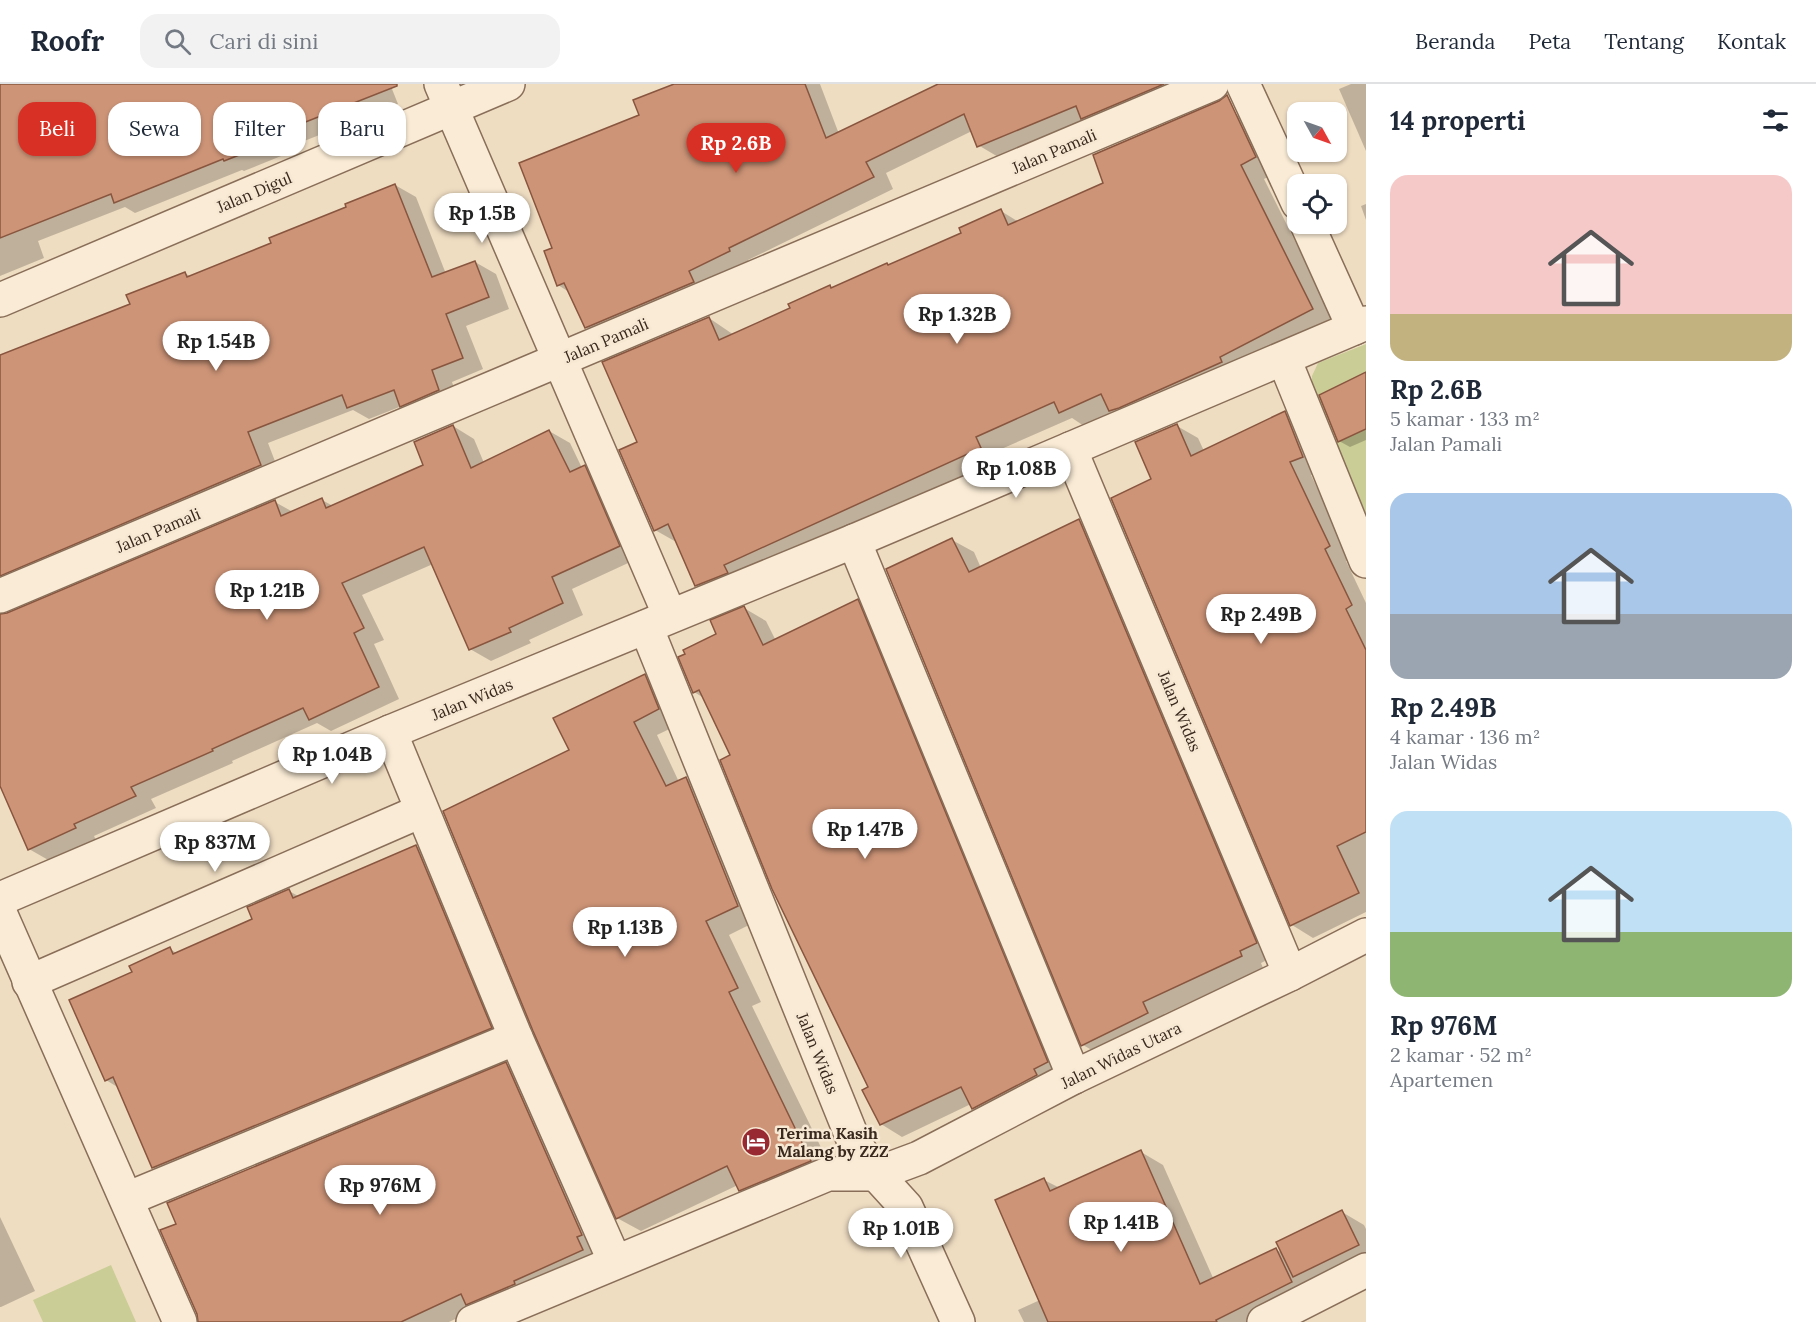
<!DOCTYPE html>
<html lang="id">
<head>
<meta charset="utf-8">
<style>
	body { margin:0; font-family:Lora,serif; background:#f2f2f3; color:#1f2937; height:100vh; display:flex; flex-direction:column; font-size:22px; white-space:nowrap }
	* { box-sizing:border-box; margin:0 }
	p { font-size:20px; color:#747a83 }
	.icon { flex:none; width:33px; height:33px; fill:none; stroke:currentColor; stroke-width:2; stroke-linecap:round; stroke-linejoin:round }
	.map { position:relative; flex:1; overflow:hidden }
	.sheet { display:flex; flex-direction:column; background:#fff; width:450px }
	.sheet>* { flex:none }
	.guide { position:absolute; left:18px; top:18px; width:570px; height:54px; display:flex; gap:12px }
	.needle { width:39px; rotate:130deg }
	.tools { position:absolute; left:1287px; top:18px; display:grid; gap:12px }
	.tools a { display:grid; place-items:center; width:60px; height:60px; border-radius:12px; background:#fff; box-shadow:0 2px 4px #0004; font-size:30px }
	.price { position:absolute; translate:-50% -51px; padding:0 14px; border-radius:21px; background:#fff; color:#222; font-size:20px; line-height:39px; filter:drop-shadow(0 2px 3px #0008) }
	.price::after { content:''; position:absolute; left:50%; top:36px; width:18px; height:14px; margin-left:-9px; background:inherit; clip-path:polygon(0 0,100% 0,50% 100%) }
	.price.active { background:#d93025; color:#fff }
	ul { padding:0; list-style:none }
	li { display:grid; align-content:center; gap:12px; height:318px; padding:0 24px }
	li span { display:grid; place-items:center; height:186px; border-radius:18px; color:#555 }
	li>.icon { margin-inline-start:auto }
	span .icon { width:108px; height:108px; fill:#fffc; stroke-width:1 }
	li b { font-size:26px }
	h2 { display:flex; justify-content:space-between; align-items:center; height:72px; padding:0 24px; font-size:26px }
	.chip { padding:0 21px; border-radius:18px; background:#fff; box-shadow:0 2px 4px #0004; font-size:21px; line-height:54px }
	.chip.active { background:#d93025; color:#fff }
	header { display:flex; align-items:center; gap:36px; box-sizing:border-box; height:84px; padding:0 30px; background:#fff; border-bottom:2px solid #e0e1e3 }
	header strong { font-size:28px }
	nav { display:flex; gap:33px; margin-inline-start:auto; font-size:21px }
	.search { width:420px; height:54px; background:#f2f2f3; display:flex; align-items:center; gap:15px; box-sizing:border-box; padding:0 21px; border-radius:18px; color:#747a83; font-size:22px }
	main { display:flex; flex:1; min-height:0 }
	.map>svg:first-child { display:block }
</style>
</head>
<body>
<header>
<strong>Roofr</strong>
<div class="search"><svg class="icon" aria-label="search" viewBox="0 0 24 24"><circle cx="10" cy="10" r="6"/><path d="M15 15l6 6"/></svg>Cari di sini</div>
<nav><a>Beranda</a><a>Peta</a><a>Tentang</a><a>Kontak</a></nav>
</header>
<main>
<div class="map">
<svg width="1366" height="1238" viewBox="0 0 1366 1238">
	<rect width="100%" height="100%" fill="#efddc2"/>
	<!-- green -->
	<g fill="#cbcd96">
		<polygon points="1366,260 1366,430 1312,302 1312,292 1318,279"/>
		<polygon points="111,1181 136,1238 43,1238 33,1216"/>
	</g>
	<!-- shadow -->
	<g fill="#0003">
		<polygon points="0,0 390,0 398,20 294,61 296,66 244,87 242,86 135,129 125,123 38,157 44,174 0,192"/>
		<polygon points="687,0 820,0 839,50 953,0 1187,0 1005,77 978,61 972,47 886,89 893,105 748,176 750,179 607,255 587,243 569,208 558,201 554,165 641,31"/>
		<polygon points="1351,0 1366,0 1366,67 1339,5"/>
		<polygon points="1235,30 1259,43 1279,87 1264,95 1336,239 1084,342 1072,334 999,366 1004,378 720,515 696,501 678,459 655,446 639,359 709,234 734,251 792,225 830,203 833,205 890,182 963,150 1001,127 1019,138 1104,100"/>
		<polygon points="395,101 416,113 446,190 475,178 496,190 509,225 466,242 483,285 452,298 459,318 422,334 402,322 369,335 353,326 268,359 281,393 2,522 3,531 275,418 293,428 322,416 333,422 425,382 453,342 474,355 484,379 549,347 570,359 582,384 585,383 606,395 639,474 572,505 583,531 529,556 531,559 491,577 470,565 433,480 362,511 384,556 374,560 399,615 331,647 317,639 232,677 233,679 151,715 156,724 94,752 96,756 50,777 29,765 0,699 0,282 132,221 185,189 191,193 273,160"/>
		<polygon points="1366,120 1366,136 1361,122"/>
		<polygon points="1360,293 1366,296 1366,356 1350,363 1339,357"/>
		<polygon points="1285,329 1306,341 1324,385 1311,391 1351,475 1346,477 1366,519 1366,828 1313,854 1292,841 1113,415 1153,396 1177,342 1198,354 1204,367"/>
		<polygon points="1079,437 1101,450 1277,871 1261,879 1263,884 1164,930 1169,942 1104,973 1083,961 952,456 974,468 981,484"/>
		<polygon points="858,517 879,529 1068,990 995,1037 973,1024 971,1020 902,1053 881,1040 870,1004 732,672 704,614 694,608 718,551 744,524 766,537 776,557"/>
		<polygon points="645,591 668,605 682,639 657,651 679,698 686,694 710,708 761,835 729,851 761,918 752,922 834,1090 764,1119 740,1106 738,1101 641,1147 617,1134 571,667"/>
		<polygon points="416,762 438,775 512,956 175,1096 153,1083 119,1004 106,996 134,889 170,865 178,870 254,836 289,807 300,813"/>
		<polygon points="506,980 528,993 604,1179 476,1225 449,1238 199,1238"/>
		<polygon points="1141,1068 1163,1081 1214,1196 1276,1165 1283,1170 1342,1128 1364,1141 1366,1145 1366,1180 1257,1238 1024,1238 1018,1226 1040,1216 1044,1096 1060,1104"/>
		<polygon points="0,1133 35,1207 1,1223 0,1223"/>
	</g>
	<!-- building -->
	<g fill="#cd9477" stroke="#88553e" stroke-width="1.5">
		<polygon points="0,0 397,0 397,2 275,50 277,56 224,77 223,75 114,119 111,110 0,154"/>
		<polygon points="674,0 805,0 826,54 938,0 1164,0 1081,35 1076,22 977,63 964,30 866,78 874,93 729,164 730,167 689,187 694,198 585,244 564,199 557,202 544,167 552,164 519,79 639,31 633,16"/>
		<polygon points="1227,11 1256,73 1241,81 1313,225 1220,273 1222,278 1119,324 1109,327 1101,310 1059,329 1054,318 976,353 981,364 724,481 728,489 695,502 668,440 654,447 619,366 637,358 602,278 709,233 719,256 790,224 788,220 830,201 831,204 887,179 888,181 961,149 959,144 1001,125 1008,141 1103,99 1093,71 1219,17"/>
		<polygon points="395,100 432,193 475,177 489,213 446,230 463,274 432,286 439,306 400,323 394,306 347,324 342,311 248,348 261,381 0,492 0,271 130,220 126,211 185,188 187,193 271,159 269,154 346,123 345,120"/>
		<polygon points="1366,288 1366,345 1338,358 1319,311"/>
		<polygon points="1285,327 1303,373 1290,378 1330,462 1325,465 1352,521 1346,525 1366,566 1366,748 1337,762 1359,809 1290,842 1111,414 1151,395 1135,358 1177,340 1191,372"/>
		<polygon points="453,341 471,384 549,346 570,388 585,381 620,462 552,493 563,519 509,544 511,548 469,566 424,463 342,499 364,544 354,549 379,603 309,636 303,624 212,665 213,667 131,703 136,712 74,740 76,744 28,766 0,702 0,530 7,529 275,416 281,432 322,414 326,424 423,381 414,358"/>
		<polygon points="1079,435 1257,859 1240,867 1242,872 1143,918 1148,929 1081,962 886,485 952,454 969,488"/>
		<polygon points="858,515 1048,978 1034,985 1037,991 972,1025 961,1003 880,1041 862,1006 868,1003 772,805 720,676 730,671 699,606 693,609 678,573 685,570 683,566 716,550 710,536 744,522 763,561"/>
		<polygon points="645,590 659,625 634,638 666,702 686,693 738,822 706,837 738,904 729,908 811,1077 739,1107 727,1082 616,1135 533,947 443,727 569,666 553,634"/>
		<polygon points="416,761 492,944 152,1084 113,993 105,997 69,916 132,888 129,882 170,863 173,870 252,835 247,823 252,821 289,805 293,814"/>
		<polygon points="506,978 582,1151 577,1153 583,1166 514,1197 515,1200 466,1221 461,1210 401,1238 198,1238 197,1230 160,1146 176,1140 167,1119"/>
		<polygon points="1141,1066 1200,1200 1276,1164 1292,1198 1216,1236 1217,1238 1048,1238 995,1116 1044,1094 1050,1107"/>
		<polygon points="1342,1126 1359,1161 1293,1193 1276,1158"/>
	</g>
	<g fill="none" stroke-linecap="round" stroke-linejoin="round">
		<!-- minor casing -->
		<g stroke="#896e59" stroke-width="36">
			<g id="minor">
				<polyline points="441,0 670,532"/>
				<polyline points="1243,0 1298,119"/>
				<polyline points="1307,140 1354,244"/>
				<polyline points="0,216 508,0"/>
				<polyline points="1284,275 1366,477"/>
				<polyline points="1070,365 1290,890"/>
				<polyline points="854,457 1074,993"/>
				<polyline points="0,512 1212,0"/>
				<polyline points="646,543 855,1060 876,1090 906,1123 958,1238"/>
				<polyline points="390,648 516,954 615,1178"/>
				<polyline points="0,815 390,648 854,457 1366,239"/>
				<polyline points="0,829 180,1238"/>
				<polyline points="29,898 421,727"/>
				<polyline points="127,1115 516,954"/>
				<polyline points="473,1238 828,1090 876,1090 919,1074 1074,993 1290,890 1366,851"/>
				<polyline points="1264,1238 1366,1186"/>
			</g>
		</g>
		<!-- minor -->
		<use href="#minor" stroke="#f9ebd5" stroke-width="33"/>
	</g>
	<!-- icons -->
	<defs>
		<g id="hotel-disc" transform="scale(1.5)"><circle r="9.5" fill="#982832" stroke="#f6e8d2"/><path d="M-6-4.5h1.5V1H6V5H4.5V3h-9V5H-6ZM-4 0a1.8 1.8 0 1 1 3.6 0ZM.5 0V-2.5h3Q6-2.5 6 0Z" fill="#fff"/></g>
	</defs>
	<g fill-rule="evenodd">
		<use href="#hotel-disc" x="756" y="1058"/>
	</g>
	<g text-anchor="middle" stroke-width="5" stroke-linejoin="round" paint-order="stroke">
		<!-- street labels -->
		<g font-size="16" fill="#38281d" stroke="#f6e8d2">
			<text transform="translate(1054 67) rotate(-23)" y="6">Jalan Pamali</text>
			<text transform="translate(254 108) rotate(-23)" y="6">Jalan Digul</text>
			<text transform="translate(606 256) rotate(-23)" y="6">Jalan Pamali</text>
			<text transform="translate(158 446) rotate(-23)" y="6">Jalan Pamali</text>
			<text transform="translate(472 615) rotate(-22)" y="6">Jalan Widas</text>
			<text transform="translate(1180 627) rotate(67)" y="6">Jalan Widas</text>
			<text transform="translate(818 969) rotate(68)" y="6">Jalan Widas</text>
			<text transform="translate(1121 971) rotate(-26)" y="6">Jalan Widas Utara</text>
		</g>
		<!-- poi labels -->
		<g font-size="16" font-weight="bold" fill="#38281d" stroke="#f6e8d2" text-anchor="start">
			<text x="777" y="1055">Terima Kasih<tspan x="777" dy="18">Malang by ZZZ</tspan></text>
		</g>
	</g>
</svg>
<div class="tools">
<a><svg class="needle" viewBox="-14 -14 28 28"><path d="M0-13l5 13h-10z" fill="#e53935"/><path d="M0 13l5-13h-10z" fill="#747a83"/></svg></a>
<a><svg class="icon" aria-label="locate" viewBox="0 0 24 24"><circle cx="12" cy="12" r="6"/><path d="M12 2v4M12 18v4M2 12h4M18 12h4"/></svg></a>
</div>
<b class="price active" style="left:736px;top:90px">Rp 2.6B</b>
<b class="price" style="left:482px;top:160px">Rp 1.5B</b>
<b class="price" style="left:957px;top:261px">Rp 1.32B</b>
<b class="price" style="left:216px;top:288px">Rp 1.54B</b>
<b class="price" style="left:1016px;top:415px">Rp 1.08B</b>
<b class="price" style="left:267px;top:537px">Rp 1.21B</b>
<b class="price" style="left:1261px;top:561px">Rp 2.49B</b>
<b class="price" style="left:332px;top:701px">Rp 1.04B</b>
<b class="price" style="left:865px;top:776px">Rp 1.47B</b>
<b class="price" style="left:215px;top:789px">Rp 837M</b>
<b class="price" style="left:625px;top:874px">Rp 1.13B</b>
<b class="price" style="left:380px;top:1132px">Rp 976M</b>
<b class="price" style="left:1121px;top:1169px">Rp 1.41B</b>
<b class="price" style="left:901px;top:1175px">Rp 1.01B</b>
<div class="guide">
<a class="chip active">Beli</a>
<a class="chip">Sewa</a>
<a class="chip">Filter</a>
<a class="chip">Baru</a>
</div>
</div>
<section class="sheet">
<h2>14 properti<svg class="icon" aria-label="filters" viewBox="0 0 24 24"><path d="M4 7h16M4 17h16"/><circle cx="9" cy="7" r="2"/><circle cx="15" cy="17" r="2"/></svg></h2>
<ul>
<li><span style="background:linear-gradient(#f6c9c9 75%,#c2b280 0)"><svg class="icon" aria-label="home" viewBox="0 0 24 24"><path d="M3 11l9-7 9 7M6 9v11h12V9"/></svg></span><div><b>Rp 2.6B</b><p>5 kamar · 133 m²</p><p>Jalan Pamali</p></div></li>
<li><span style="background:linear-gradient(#a9c7e8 65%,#9aa5b1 0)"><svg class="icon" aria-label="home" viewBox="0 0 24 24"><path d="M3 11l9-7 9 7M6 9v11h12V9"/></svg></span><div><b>Rp 2.49B</b><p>4 kamar · 136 m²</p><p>Jalan Widas</p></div></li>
<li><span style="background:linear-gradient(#bfe0f5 65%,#8fb573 0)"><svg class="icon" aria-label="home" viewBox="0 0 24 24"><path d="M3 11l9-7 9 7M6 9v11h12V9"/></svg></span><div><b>Rp 976M</b><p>2 kamar · 52 m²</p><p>Apartemen</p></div></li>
</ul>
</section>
</main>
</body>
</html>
